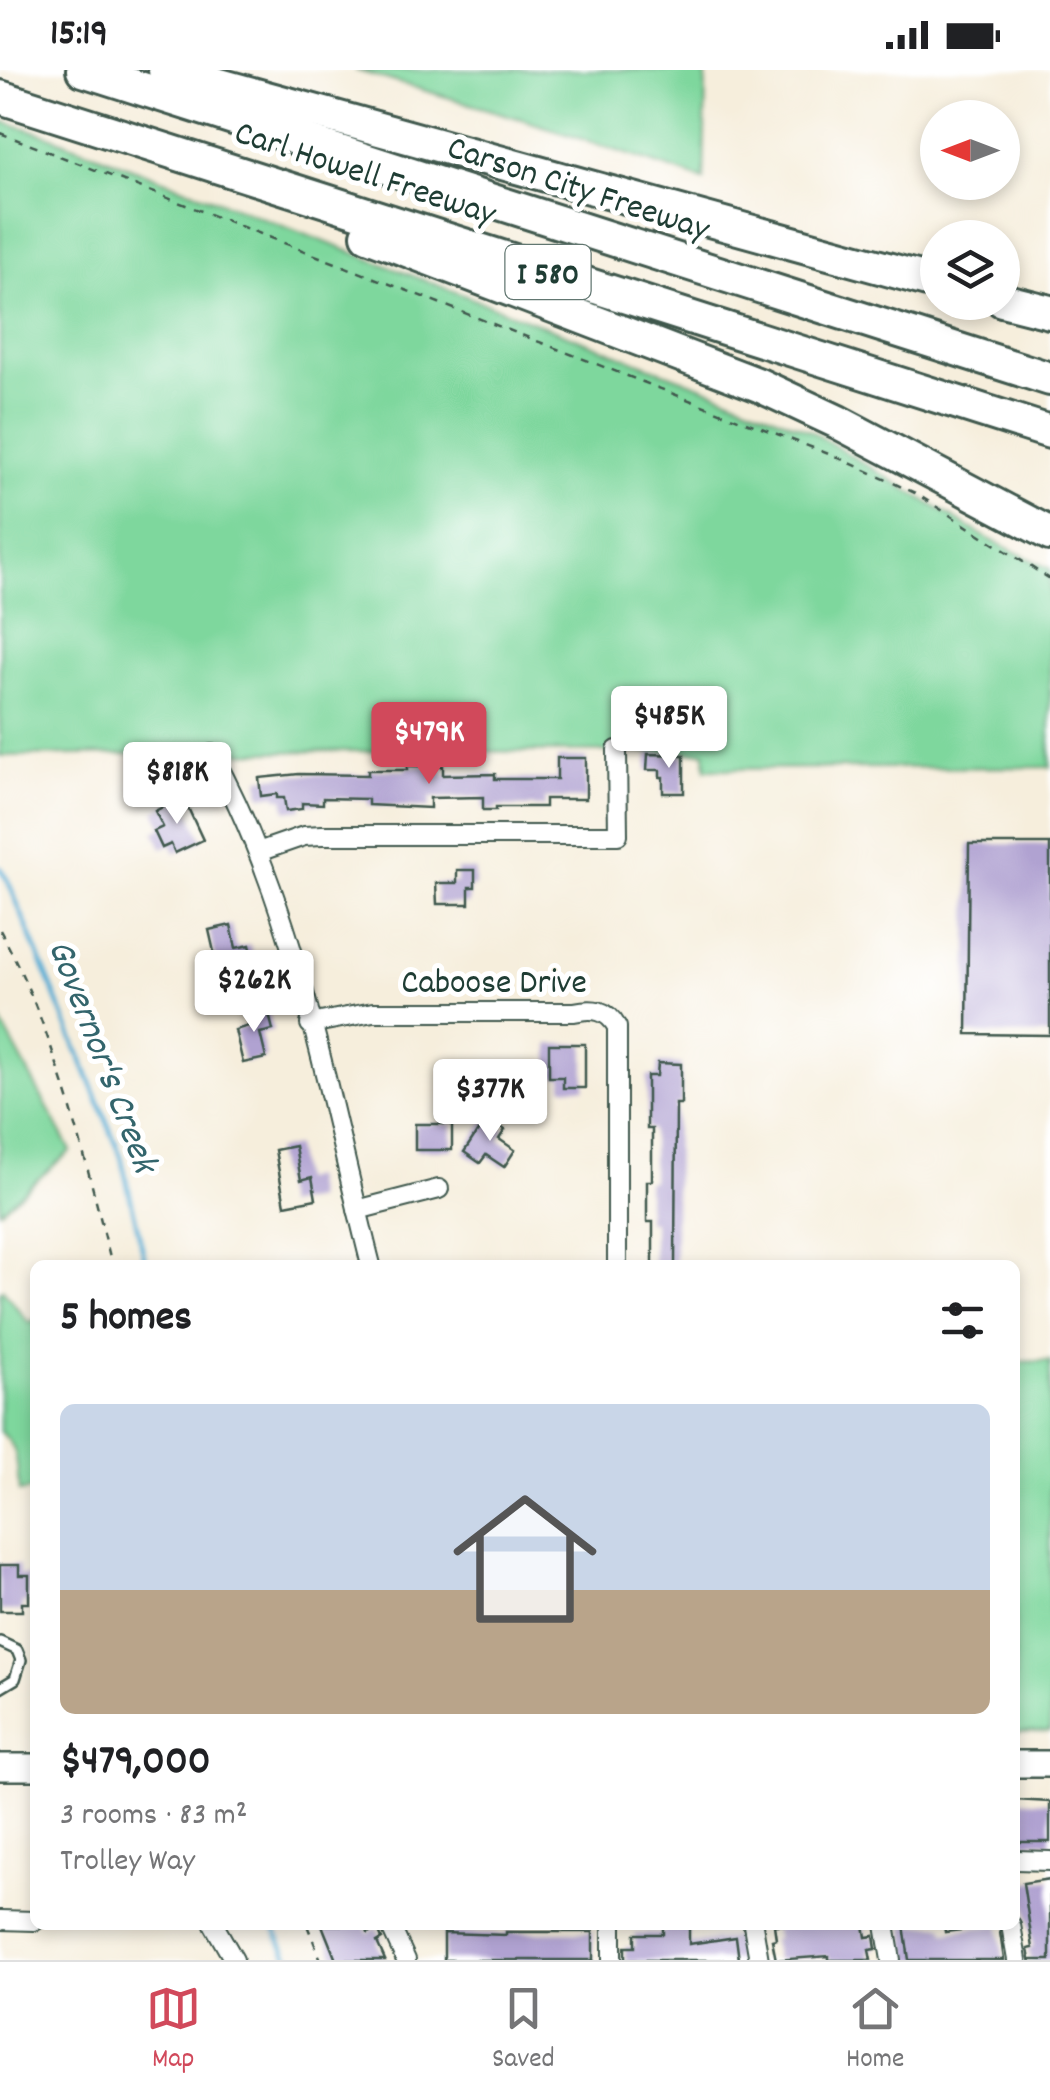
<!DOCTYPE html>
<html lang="en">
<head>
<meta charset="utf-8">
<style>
	body { margin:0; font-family:Dekko,sans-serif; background:#f6f6f6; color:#202124; height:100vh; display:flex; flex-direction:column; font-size:38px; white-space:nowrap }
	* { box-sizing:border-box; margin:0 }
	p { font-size:32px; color:#757577 }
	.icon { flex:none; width:55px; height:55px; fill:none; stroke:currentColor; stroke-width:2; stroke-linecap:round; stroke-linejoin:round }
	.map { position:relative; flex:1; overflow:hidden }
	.details { position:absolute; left:30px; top:1190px; width:990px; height:670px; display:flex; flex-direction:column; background:#fff; border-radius:15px; box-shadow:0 5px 15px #0003 }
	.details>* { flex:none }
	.needle { width:65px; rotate:270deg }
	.fabs { position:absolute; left:920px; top:30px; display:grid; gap:20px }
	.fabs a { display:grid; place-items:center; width:100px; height:100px; border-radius:50%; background:#fff; box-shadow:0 5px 15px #0003; font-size:50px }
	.price { position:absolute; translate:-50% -85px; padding:0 22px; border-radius:10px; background:#fff; color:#222; font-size:32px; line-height:65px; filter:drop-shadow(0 2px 5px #0008) }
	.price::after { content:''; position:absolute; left:50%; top:60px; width:30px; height:22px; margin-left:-15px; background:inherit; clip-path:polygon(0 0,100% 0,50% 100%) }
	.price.selected { background:#d1495b; color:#fff }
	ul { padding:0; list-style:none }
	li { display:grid; align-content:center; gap:20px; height:530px; padding:0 30px }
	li+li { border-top:2px solid #e0e0e0 }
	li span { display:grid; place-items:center; height:310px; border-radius:15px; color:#555 }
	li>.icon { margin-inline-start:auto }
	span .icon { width:180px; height:180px; fill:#fffc; stroke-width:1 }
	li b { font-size:42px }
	h2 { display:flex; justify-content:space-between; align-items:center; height:120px; padding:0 30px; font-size:42px }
	.status { display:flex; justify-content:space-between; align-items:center; height:70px; padding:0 50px; background:#fff; direction:ltr }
	.status svg { height:28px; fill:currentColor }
	.tab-bar { display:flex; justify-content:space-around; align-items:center; height:140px; border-top:2px solid #e0e0e0; background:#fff; font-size:28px; color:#757577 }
	.tab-bar a { display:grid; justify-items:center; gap:5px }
	.tab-bar .selected { color:#d1495b }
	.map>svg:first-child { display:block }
</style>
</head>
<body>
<div class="status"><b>15:19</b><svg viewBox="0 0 49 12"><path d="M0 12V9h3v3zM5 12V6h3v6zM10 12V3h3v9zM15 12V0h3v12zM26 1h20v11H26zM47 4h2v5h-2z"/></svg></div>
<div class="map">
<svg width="1050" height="1890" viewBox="0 0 1050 1890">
	<rect width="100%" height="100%" fill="#fff"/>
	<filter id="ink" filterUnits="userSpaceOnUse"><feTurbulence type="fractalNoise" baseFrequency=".01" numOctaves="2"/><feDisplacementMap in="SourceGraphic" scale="20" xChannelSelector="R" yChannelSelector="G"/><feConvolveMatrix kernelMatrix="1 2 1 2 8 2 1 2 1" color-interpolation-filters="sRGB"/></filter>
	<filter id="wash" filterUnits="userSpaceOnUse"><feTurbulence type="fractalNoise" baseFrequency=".0048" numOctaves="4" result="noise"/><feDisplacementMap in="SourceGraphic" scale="40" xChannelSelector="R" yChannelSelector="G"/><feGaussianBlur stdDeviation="2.25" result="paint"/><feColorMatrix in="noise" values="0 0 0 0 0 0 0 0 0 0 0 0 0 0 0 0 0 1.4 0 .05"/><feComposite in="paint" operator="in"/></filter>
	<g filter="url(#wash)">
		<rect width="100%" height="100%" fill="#f6eedc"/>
		<!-- green -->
		<g fill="#7ed79d" stroke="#4e8a68" stroke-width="2.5">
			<polygon points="355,0 706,0 704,110 528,51"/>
			<polygon points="0,51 41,63 721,324 809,360 985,467 1050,499 1050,697 706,699 705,682 330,681 0,686"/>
			<polygon points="0,950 71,1081 0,1141"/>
			<path d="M3,1220L29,1253L35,1249V1419L19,1422C17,1399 20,1376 0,1362V1222Z"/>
			<polygon points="1050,1291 1050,1661 1015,1662 1015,1292"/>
		</g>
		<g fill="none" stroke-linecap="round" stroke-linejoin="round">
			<!-- stream -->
			<g stroke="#57aed4" stroke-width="5">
				<polyline points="0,798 8,811 121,1086 146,1195"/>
				<polyline points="273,1855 290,1890"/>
			</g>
		</g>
		<g id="blocks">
			<!-- building -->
			<g fill="#b0a2d1">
				<polygon points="648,684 684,685 684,723 663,723 663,707 660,707 660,700 647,700"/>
				<polygon points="557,688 586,688 586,729 545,729 545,737 496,737 496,740 483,740 483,727 430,728 430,738 368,735 368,729 323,728 323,734 302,733 302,739 286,741 284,728 277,728 277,724 261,726 259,708 299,704 368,705 368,700 407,700 407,696 443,696 443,705 495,704 495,709 557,709"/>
				<polygon points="183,727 203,770 175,783 171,774 162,778 154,761 163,757 155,741"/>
				<polygon points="969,774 1050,774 1050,965 967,964"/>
				<polygon points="457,800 475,800 475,817 469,817 469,834 437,834 436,813 457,813"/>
				<polygon points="231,855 236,878 250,875 256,900 238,905 234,891 217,895 209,860"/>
				<polygon points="267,936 273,960 260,963 266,988 243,993 235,960 252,955 248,941"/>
				<polygon points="549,974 585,974 585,1018 563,1018 563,1007 549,1007"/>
				<polygon points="658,993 681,994 681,1034 676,1034 675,1195 653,1195 653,1152 647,1152 647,1111 652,1111 652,1059 647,1059 647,1006 657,1006"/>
				<polygon points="487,1047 505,1060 499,1069 515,1080 504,1097 486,1085 480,1093 464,1082"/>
				<rect x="415" y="1054" width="37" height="26"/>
				<polygon points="295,1076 301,1110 312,1107 316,1129 285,1135 275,1080"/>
				<polygon points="0,1495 19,1495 19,1505 29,1505 29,1533 22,1533 22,1541 0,1541"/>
				<polygon points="1015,1730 1050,1732 1050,1772 1015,1772"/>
				<polygon points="1050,1809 1050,1890 1030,1890 1028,1879 1033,1878 1023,1813"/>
				<polygon points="322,1855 364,1855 368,1863 377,1858 382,1869 377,1872 385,1890 336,1890"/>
				<polygon points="663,1855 689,1855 689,1874 736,1867 739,1890 625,1890 625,1877 635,1877 635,1864 663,1864"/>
				<polygon points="774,1855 864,1855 866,1867 874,1866 876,1879 869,1880 871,1890 829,1890 829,1886 776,1890 772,1870 776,1869"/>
				<polygon points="904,1855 944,1855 945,1862 999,1855 1004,1890 909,1890"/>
				<polygon points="506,1862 593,1862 593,1890 444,1890 444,1863 506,1865"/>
			</g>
		</g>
	</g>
	<g filter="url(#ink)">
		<use href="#blocks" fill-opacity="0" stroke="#3f584d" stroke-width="2.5"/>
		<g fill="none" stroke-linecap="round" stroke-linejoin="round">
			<!-- lane casing -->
			<g stroke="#3f584d" stroke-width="14">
				<polyline id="lane" points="0,1572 17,1580 21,1590 15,1609 0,1618"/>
			</g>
			<!-- street casing -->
			<g stroke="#3f584d" stroke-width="22">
				<g id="street">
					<path d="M212,684C298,841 327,1024 371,1195"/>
					<polyline points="258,782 304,766 322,765 618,765 617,680"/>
					<path d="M310,954L373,942H574C593,938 607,939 617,957V1195"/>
					<polyline points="357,1140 439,1119"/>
					<polyline points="1015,1790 1050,1791"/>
					<polyline points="0,1850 35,1851"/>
					<polyline points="214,1855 234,1890"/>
					<polyline points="390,1855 406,1890"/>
					<polyline points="753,1855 759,1890"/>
					<polyline points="885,1855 891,1890"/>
					<polyline points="1011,1855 1017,1890"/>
					<polyline points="612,1890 612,1855"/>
				</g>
			</g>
			<!-- secondary casing -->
			<g stroke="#3f584d" stroke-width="30">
				<g id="secondary">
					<polyline points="1015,1694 1050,1694"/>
					<polyline points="0,1697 35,1697"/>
				</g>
			</g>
			<!-- highway casing -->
			<g stroke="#3f584d" stroke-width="38">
				<g id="highway">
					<polyline points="83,0 1050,309"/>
					<polyline points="165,0 938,213"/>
					<polyline points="0,27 1050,362"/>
					<polyline points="368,165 759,315 838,352 1050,464"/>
					<polyline points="1002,230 1050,242"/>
				</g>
			</g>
			<!-- path -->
			<g stroke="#3f584d" stroke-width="2.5" stroke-dasharray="8 8" stroke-linecap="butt">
				<polyline points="0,63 839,388 915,423 1050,509"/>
				<path d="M0,860C57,966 83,1080 112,1195"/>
				<polyline points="307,1855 321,1890"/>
			</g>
			<!-- lane -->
			<use href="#lane" stroke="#fff" stroke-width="9"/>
			<!-- street -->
			<use href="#street" stroke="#fff" stroke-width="18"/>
			<!-- secondary -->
			<use href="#secondary" stroke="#fff" stroke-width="25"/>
			<!-- highway -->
			<use href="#highway" stroke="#fff" stroke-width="32"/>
		</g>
	</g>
	<g text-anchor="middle" stroke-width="10" stroke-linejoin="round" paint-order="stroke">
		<!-- shield labels -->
		<rect fill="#fff" stroke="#627771" stroke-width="2.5" x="505.5" y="175" width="85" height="54" rx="8"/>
		<g font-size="32" font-weight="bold" fill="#1f3d34">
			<text x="548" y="213">I 580</text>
		</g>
		<!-- street labels -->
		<g font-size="35" fill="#1f3d34" stroke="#fff">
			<text transform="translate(366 101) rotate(18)" y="12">Carl Howell Freeway</text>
			<text transform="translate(579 116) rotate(18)" y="12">Carson City Freeway</text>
			<text x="494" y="922">Caboose Drive</text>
		</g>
		<!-- water labels -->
		<g font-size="38" font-style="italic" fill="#33656c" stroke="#fff">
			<text transform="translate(105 985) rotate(69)" y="13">Governor's Creek</text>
		</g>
	</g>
</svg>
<div class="fabs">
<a><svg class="needle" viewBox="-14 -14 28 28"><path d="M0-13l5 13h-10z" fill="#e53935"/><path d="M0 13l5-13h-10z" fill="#757577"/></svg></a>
<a><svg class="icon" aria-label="layers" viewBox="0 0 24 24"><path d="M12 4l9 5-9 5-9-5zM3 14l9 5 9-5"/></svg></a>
</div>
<b class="price" style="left:669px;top:701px">$485K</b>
<b class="price selected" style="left:429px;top:717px">$479K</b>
<b class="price" style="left:177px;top:757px">$818K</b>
<b class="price" style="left:254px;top:965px">$262K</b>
<b class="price" style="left:490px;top:1074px">$377K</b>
<section class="details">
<h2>5 homes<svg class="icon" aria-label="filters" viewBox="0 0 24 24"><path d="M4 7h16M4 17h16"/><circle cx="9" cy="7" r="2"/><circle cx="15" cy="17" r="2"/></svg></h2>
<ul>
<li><span style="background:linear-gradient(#c9d6e8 60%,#b9a48a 0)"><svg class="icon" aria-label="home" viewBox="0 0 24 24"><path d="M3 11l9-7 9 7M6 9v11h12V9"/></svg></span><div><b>$479,000</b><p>3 rooms · 83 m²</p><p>Trolley Way</p></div></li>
</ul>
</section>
</div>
<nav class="tab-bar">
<a class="selected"><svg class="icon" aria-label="map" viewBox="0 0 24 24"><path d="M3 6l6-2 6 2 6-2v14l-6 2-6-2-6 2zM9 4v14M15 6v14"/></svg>Map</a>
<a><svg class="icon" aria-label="saved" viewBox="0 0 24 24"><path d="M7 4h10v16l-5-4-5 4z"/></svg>Saved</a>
<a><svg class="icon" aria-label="home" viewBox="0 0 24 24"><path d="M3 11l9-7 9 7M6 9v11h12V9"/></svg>Home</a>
</nav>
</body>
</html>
